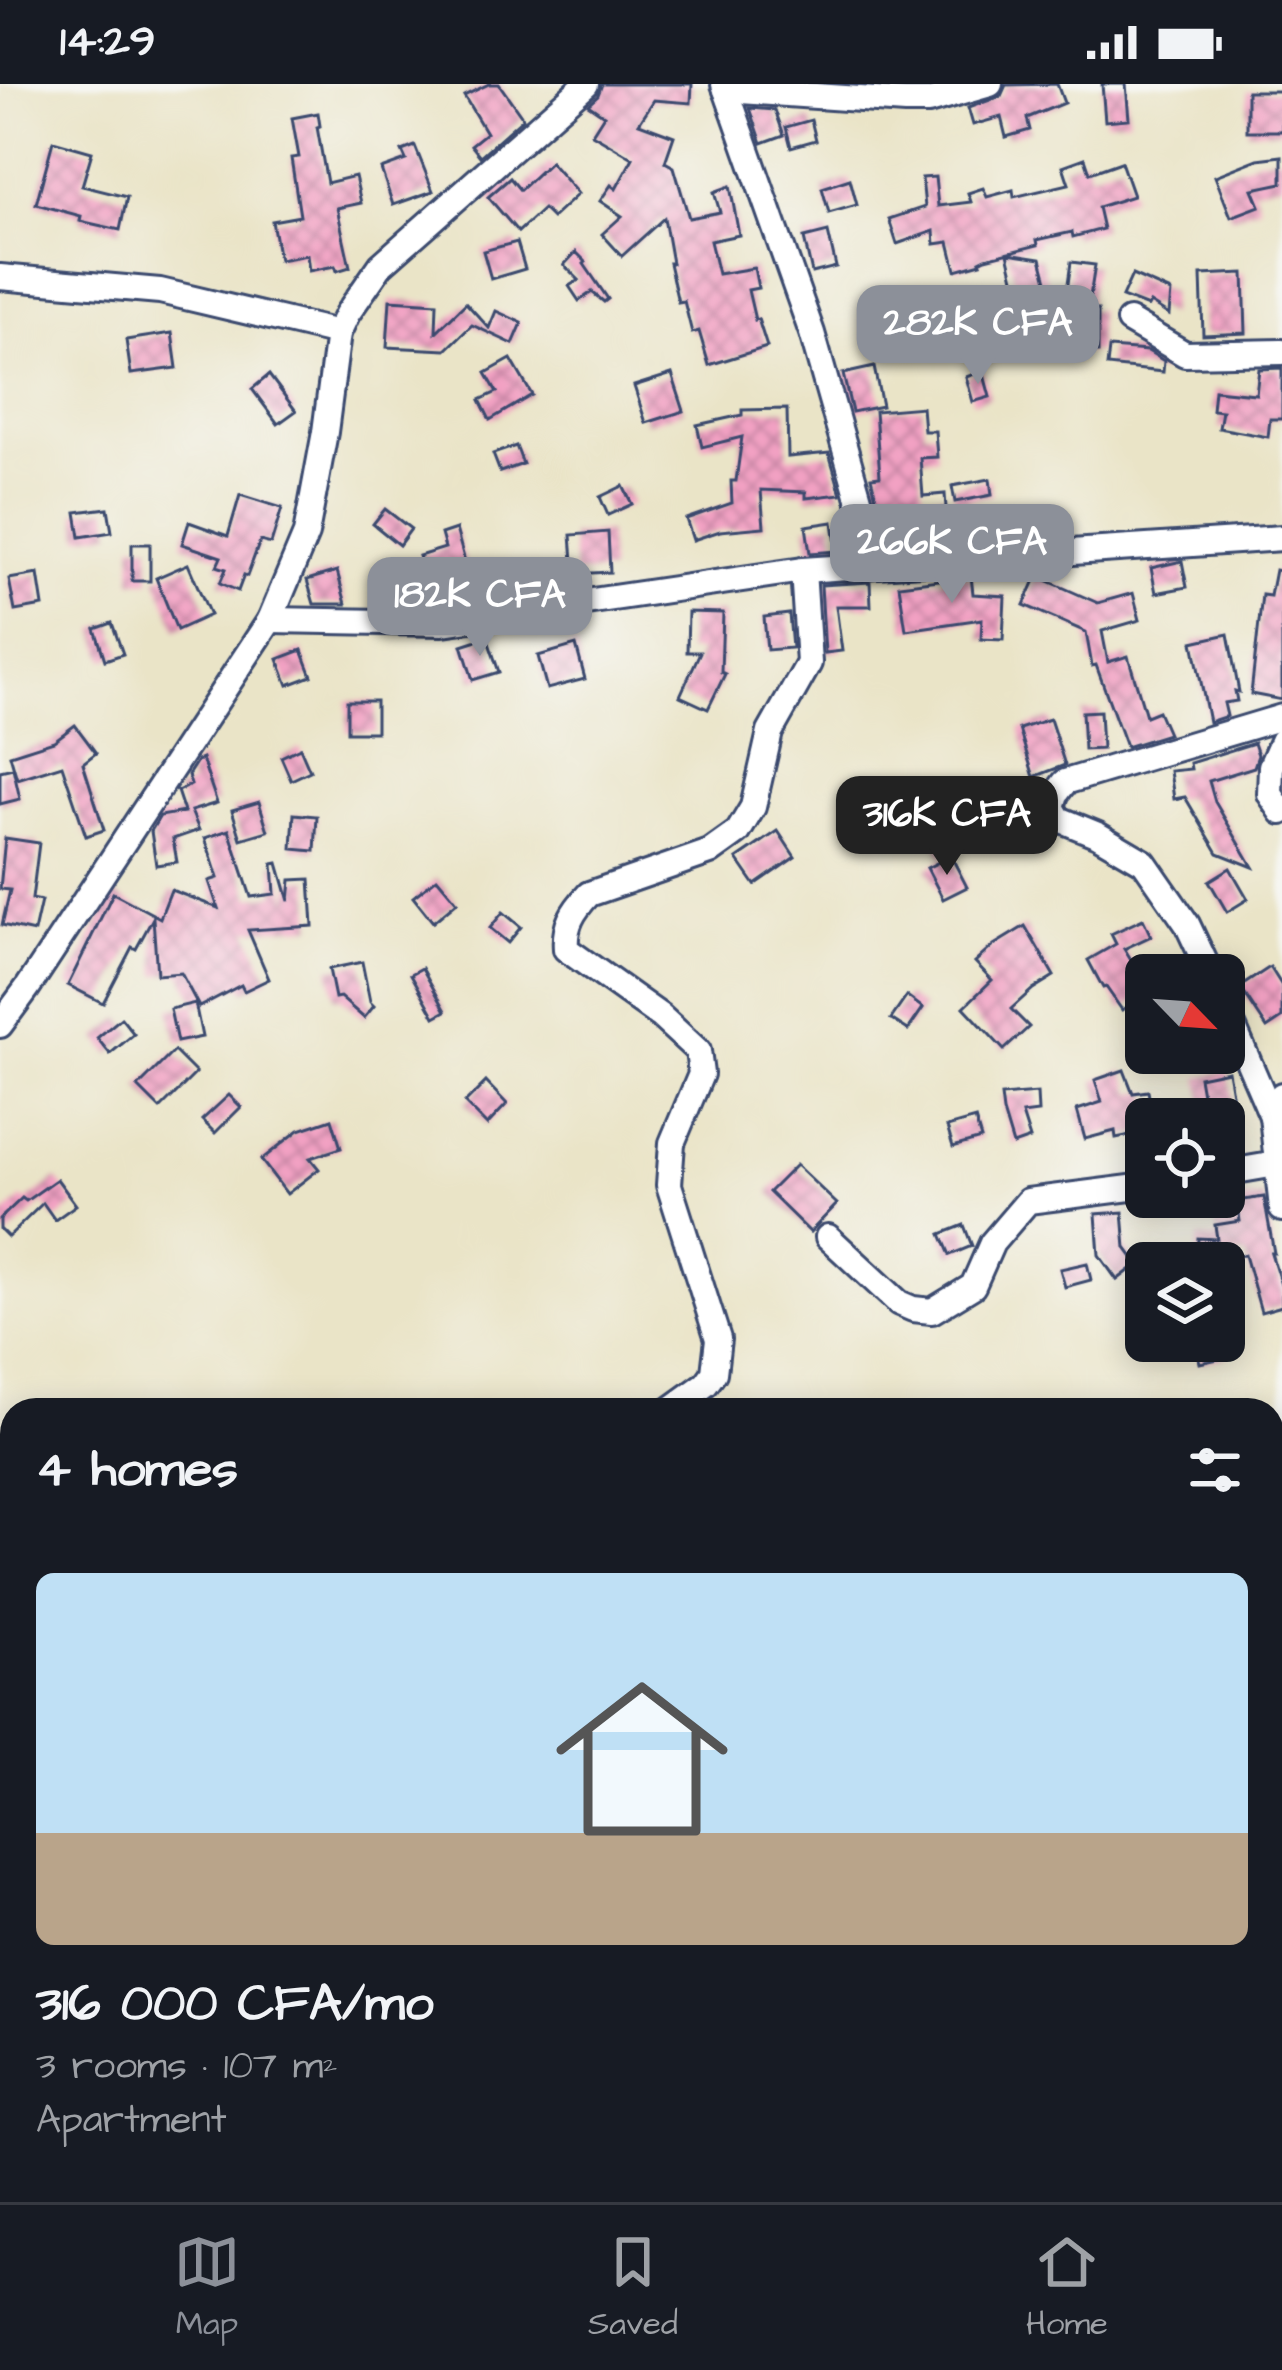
<!DOCTYPE html>
<html lang="en">
<head>
<meta charset="utf-8">
<style>
	body { margin:0; font-family:"Architects Daughter",sans-serif; background:#242831; color:#f1f3f6; height:100vh; display:flex; flex-direction:column; font-size:45px; white-space:nowrap }
	* { box-sizing:border-box; margin:0 }
	p { font-size:39px; color:#9ea1a6 }
	.icon { flex:none; width:66px; height:66px; fill:none; stroke:currentColor; stroke-width:2; stroke-linecap:round; stroke-linejoin:round }
	.map { position:relative; flex:1; overflow:hidden }
	.details { position:absolute; left:0px; top:1314px; width:1284px; height:804px; display:flex; flex-direction:column; background:#171b24; border-radius:36px 36px 0 0; box-shadow:0 6px 30px #0003 }
	.details>* { flex:none }
	.needle { width:78px; rotate:115deg }
	.controls { position:absolute; left:1125px; top:870px; display:grid; gap:24px }
	.controls a { display:grid; place-items:center; width:120px; height:120px; border-radius:18px; background:#171b24; box-shadow:0 6px 30px #0003; font-size:60px }
	.price { position:absolute; translate:-50% -102px; padding:0 27px; border-radius:24px; background:#8c9099; color:#fff; font-size:39px; line-height:78px; filter:drop-shadow(0 3px 6px #0008) }
	.price::after { content:''; position:absolute; left:50%; top:72px; width:36px; height:27px; margin-left:-18px; background:inherit; clip-path:polygon(0 0,100% 0,50% 100%) }
	.price.on { background:#222; color:#fff }
	ul { padding:0; list-style:none }
	li { display:grid; align-content:center; gap:24px; height:636px; padding:0 36px }
	li span { display:grid; place-items:center; height:372px; border-radius:18px; color:#555 }
	li>.icon { margin-inline-start:auto }
	span .icon { width:216px; height:216px; fill:#fffc; stroke-width:1 }
	li b { font-size:51px }
	h2 { display:flex; justify-content:space-between; align-items:center; height:144px; padding:0 36px; font-size:51px }
	.status { display:flex; justify-content:space-between; align-items:center; height:84px; padding:0 60px; background:#171b24; direction:ltr }
	.status svg { height:33px; fill:currentColor }
	.tab-bar { display:flex; justify-content:space-around; align-items:center; height:168px; border-top:3px solid #363941; background:#171b24; font-size:33px; color:#9ea1a6 }
	.tab-bar a { display:grid; justify-items:center; gap:6px }
	.tab-bar .on { color:#8c9099 }
	.map>svg:first-child { display:block }
</style>
</head>
<body>
<div class="status"><b>14:29</b><svg viewBox="0 0 49 12"><path d="M0 12V9h3v3zM5 12V6h3v6zM10 12V3h3v9zM15 12V0h3v12zM26 1h20v11H26zM47 4h2v5h-2z"/></svg></div>
<div class="map">
<svg width="1282" height="2118" viewBox="0 0 1282 2118">
	<defs>
		<pattern id="building-cross-hatch" width="8" height="8" patternUnits="userSpaceOnUse" patternTransform="scale(3)"><rect width="8" height="8" fill="#f2a1c3"/><path d="M0 0l8 8M0 8l8-8" fill="none" stroke="#c384a2"/></pattern>
	</defs>
	<rect width="100%" height="100%" fill="#f6f6f2"/>
	<filter id="ink" filterUnits="userSpaceOnUse"><feTurbulence type="fractalNoise" baseFrequency=".00833" numOctaves="2"/><feDisplacementMap in="SourceGraphic" scale="24" xChannelSelector="R" yChannelSelector="G"/><feConvolveMatrix kernelMatrix="1 2 1 2 8 2 1 2 1" color-interpolation-filters="sRGB"/></filter>
	<filter id="wash" filterUnits="userSpaceOnUse"><feTurbulence type="fractalNoise" baseFrequency=".004" numOctaves="4" result="noise"/><feDisplacementMap in="SourceGraphic" scale="48" xChannelSelector="R" yChannelSelector="G"/><feGaussianBlur stdDeviation="2.7" result="paint"/><feColorMatrix in="noise" values="0 0 0 0 0 0 0 0 0 0 0 0 0 0 0 0 0 1.4 0 .05"/><feComposite in="paint" operator="in"/></filter>
	<g filter="url(#wash)">
		<rect width="100%" height="100%" fill="#eae4c7"/>
		<g id="blocks">
			<!-- building -->
			<g fill="url(#building-cross-hatch)">
				<polygon points="489,0 499,0 523,34 480,72 471,61 486,49 464,12"/>
				<polygon points="602,0 692,0 691,19 654,16 639,39 674,52 665,78 674,83 689,134 720,128 714,108 730,102 739,151 710,157 718,190 754,184 758,204 748,206 755,236 758,235 767,263 709,281 699,247 692,249 684,217 678,218 669,179 672,179 664,134 622,172 602,150 622,132 600,117 611,101 616,105 633,74 592,50 604,31 588,20 598,11"/>
				<polygon points="1057,0 1064,19 1027,34 1030,46 1006,53 1001,33 973,41 968,24 1001,12 1006,1"/>
				<polygon points="1102,0 1126,0 1129,35 1105,37"/>
				<rect x="1247" y="7" width="35" height="40"/>
				<polygon points="750,24 775,26 784,51 762,59"/>
				<polygon points="318,29 320,42 317,43 327,99 355,92 361,119 337,124 350,183 337,187 335,182 309,187 307,171 279,176 272,137 300,132 291,74 299,73 292,34"/>
				<polygon points="811,36 816,56 791,63 786,43"/>
				<polygon points="53,57 92,68 82,102 127,113 120,146 80,137 81,132 36,120"/>
				<polygon points="415,62 433,107 393,121 381,85 406,76 402,67"/>
				<polygon points="1282,72 1282,99 1253,105 1260,122 1231,133 1215,92 1258,75"/>
				<polygon points="1085,74 1090,89 1121,78 1133,112 1098,123 1103,145 1073,153 1072,148 1037,156 1038,161 986,174 980,177 981,179 956,186 949,158 935,160 934,147 897,160 889,135 925,123 922,94 935,93 938,122 971,118 968,109 983,104 987,113 1013,106 1014,113 1069,100 1063,82"/>
				<polygon points="550,78 578,110 552,134 543,125 518,148 488,113 510,94 520,106"/>
				<polygon points="850,95 857,121 829,129 822,104"/>
				<polygon points="828,148 836,183 812,189 804,154"/>
				<polygon points="517,158 525,185 491,195 483,167"/>
				<polygon points="576,168 586,178 584,180 608,215 604,218 592,208 579,217 569,202 579,196 564,181"/>
				<polygon points="1008,169 1041,174 1061,250 1071,178 1095,181 1088,226 1098,226 1098,268 1044,268 1045,212 1020,219"/>
				<polygon points="1244,189 1246,249 1203,251 1201,191"/>
				<polygon points="1132,191 1171,208 1169,231 1150,219 1148,223 1122,213"/>
				<polygon points="390,216 437,219 436,248 466,219 489,244 496,227 522,239 513,260 472,241 446,266 387,263"/>
				<polygon points="172,249 177,284 131,290 126,256"/>
				<polygon points="1109,264 1148,267 1164,277 1163,288 1107,282"/>
				<polygon points="511,275 532,311 490,336 480,316 497,308 486,289"/>
				<polygon points="874,283 882,322 852,328 843,290"/>
				<polygon points="1282,284 1282,335 1270,335 1268,353 1219,344 1222,327 1212,326 1214,306 1256,310 1259,285"/>
				<polygon points="983,287 990,313 973,318 966,293"/>
				<polygon points="672,290 684,327 646,339 634,302"/>
				<polygon points="269,291 296,327 278,340 252,305"/>
				<polygon points="922,323 924,347 935,347 937,373 920,374 923,412 945,410 946,424 880,429 871,393 880,392 875,327"/>
				<polygon points="787,325 788,373 829,369 841,410 806,414 806,408 761,406 764,443 720,447 693,456 686,435 732,419 731,397 736,397 742,353 702,363 697,341 742,331 742,326"/>
				<polygon points="516,362 523,380 500,388 493,370"/>
				<polygon points="990,395 992,411 955,418 952,402"/>
				<polygon points="623,402 632,420 608,431 600,413"/>
				<polygon points="240,411 282,424 271,460 260,457 247,492 244,491 238,507 220,499 226,485 217,482 221,473 182,460 189,438 228,452"/>
				<polygon points="108,424 112,448 80,453 76,428"/>
				<polygon points="385,425 411,445 399,461 373,440"/>
				<polygon points="833,438 837,467 810,469 806,442"/>
				<polygon points="456,445 467,485 440,492 442,497 429,501 419,472 445,464 441,450"/>
				<polygon points="608,448 610,488 574,490 571,451"/>
				<rect x="132" y="460" width="18" height="37"/>
				<polygon points="1182,477 1187,503 1156,509 1151,484"/>
				<polygon points="188,480 210,531 177,546 156,494"/>
				<polygon points="1275,486 1282,487 1282,616 1251,610 1262,511 1270,512"/>
				<polygon points="337,487 346,520 314,520 307,496"/>
				<polygon points="38,490 43,522 15,527 9,495"/>
				<polygon points="971,492 973,510 1005,512 1003,556 981,555 982,535 906,546 899,501"/>
				<polygon points="1037,492 1098,519 1133,509 1140,536 1102,547 1108,578 1128,572 1146,632 1158,627 1168,650 1126,663 1096,581 1092,582 1086,548 1024,521"/>
				<polygon points="870,498 871,522 836,522 842,567 825,569 821,501"/>
				<polygon points="688,528 723,529 721,588 725,590 708,625 680,612 700,568 687,568"/>
				<polygon points="789,530 792,564 767,566 764,533"/>
				<polygon points="112,539 123,570 105,576 95,545"/>
				<polygon points="1228,550 1239,608 1235,607 1237,617 1224,619 1227,632 1209,638 1193,558"/>
				<polygon points="487,553 499,588 473,596 462,561"/>
				<polygon points="576,561 585,595 547,605 538,572"/>
				<polygon points="302,566 312,592 288,601 278,575"/>
				<rect x="347" y="617" width="29" height="31"/>
				<polygon points="1100,627 1102,665 1084,666 1082,628"/>
				<polygon points="1050,635 1065,681 1034,693 1019,645"/>
				<polygon points="75,641 96,669 83,679 104,746 86,752 62,681 17,695 10,671 54,657"/>
				<polygon points="1254,659 1258,671 1254,683 1209,697 1215,718 1253,783 1218,769 1185,713 1174,715 1170,687 1191,685 1190,679"/>
				<polygon points="300,664 310,687 291,696 281,673"/>
				<polygon points="202,675 217,719 191,727 199,746 173,755 177,778 156,781 151,747 160,732 184,728 177,707 191,701 188,691 197,677"/>
				<polygon points="13,684 20,715 0,720 0,687"/>
				<polygon points="259,718 268,747 241,755 232,726"/>
				<polygon points="294,730 317,732 315,767 292,765"/>
				<polygon points="955,737 967,759 942,772 931,749"/>
				<polygon points="229,746 251,813 275,810 273,780 278,779 289,817 291,796 310,795 313,842 248,846 269,895 244,907 241,901 199,923 181,889 157,891 153,834 136,865 132,863 103,919 68,901 113,809 160,834 171,806 218,824 209,797 218,794 205,754"/>
				<polygon points="778,747 795,773 755,801 737,775"/>
				<polygon points="5,754 39,759 32,815 41,817 34,848 2,841 10,806 0,805"/>
				<polygon points="951,772 967,803 943,815 927,784"/>
				<polygon points="1230,784 1248,815 1227,828 1209,797"/>
				<polygon points="437,794 457,818 433,838 413,813"/>
				<polygon points="503,828 521,843 508,859 490,844"/>
				<polygon points="1143,835 1151,852 1124,865 1146,901 1146,909 1122,926 1106,903 1103,904 1088,876 1116,860 1111,850"/>
				<polygon points="1025,842 1054,892 1033,905 1011,925 1029,943 1004,966 964,923 992,896 975,878 994,861"/>
				<polygon points="362,878 370,918 374,922 364,934 340,913 335,914 329,885"/>
				<polygon points="1270,883 1282,902 1282,934 1267,944 1240,903"/>
				<polygon points="422,884 446,927 435,933 411,890"/>
				<polygon points="907,912 923,924 908,946 891,935"/>
				<polygon points="195,919 202,953 177,958 170,925"/>
				<polygon points="121,934 134,950 110,970 97,954"/>
				<polygon points="174,967 196,989 160,1025 138,1003"/>
				<polygon points="1124,986 1133,1009 1148,1007 1153,1035 1146,1035 1146,1048 1116,1054 1115,1047 1085,1055 1077,1026 1102,1018 1095,996"/>
				<polygon points="1228,987 1234,1021 1205,1027 1199,993"/>
				<polygon points="486,998 507,1020 487,1041 465,1019"/>
				<polygon points="1037,1009 1038,1028 1022,1030 1030,1055 1013,1061 1003,1028 1001,1012"/>
				<polygon points="229,1011 241,1023 215,1049 202,1036"/>
				<polygon points="332,1035 341,1064 310,1074 319,1085 287,1110 261,1076 299,1046"/>
				<polygon points="975,1035 981,1055 953,1063 947,1043"/>
				<polygon points="796,1081 837,1120 810,1148 769,1108"/>
				<polygon points="57,1095 76,1121 55,1136 43,1119 8,1153 0,1145 0,1135 22,1114 26,1117"/>
				<polygon points="1264,1113 1274,1169 1271,1169 1282,1204 1282,1222 1261,1228 1245,1171 1197,1175 1198,1154 1217,1155 1215,1141 1240,1137 1237,1117"/>
				<polygon points="1123,1128 1126,1164 1138,1180 1117,1196 1099,1171 1096,1130"/>
				<polygon points="964,1141 972,1162 950,1171 941,1150"/>
				<polygon points="1087,1179 1091,1196 1065,1203 1060,1185"/>
				<polygon points="1195,1257 1224,1257 1227,1273 1200,1279"/>
			</g>
		</g>
	</g>
	<g filter="url(#ink)">
		<use href="#blocks" fill-opacity="0" stroke="#3a4a6e" stroke-width="3"/>
		<g fill="none" stroke-linecap="round" stroke-linejoin="round">
			<!-- minor casing -->
			<g stroke="#3a4a6e" stroke-width="30">
				<g id="minor">
					<polyline points="724,0 812,249 878,481"/>
					<polyline points="726,6 905,18 928,18 990,0"/>
					<polyline points="0,193 160,207 338,249"/>
					<polyline points="1129,237 1185,270 1282,268"/>
					<polyline points="270,536 443,539 803,486 1282,454"/>
					<polyline points="1282,657 1271,682 1270,710 1282,728"/>
					<polyline points="1211,891 1187,840 1144,778 1098,751 1059,735 1052,723 1056,710 1065,698 1282,633"/>
					<polyline points="1224,921 1272,1032"/>
					<polyline points="0,941 28,903 270,536 306,450 325,348 338,249 347,230 381,181 586,0"/>
					<polyline points="1282,1011 1272,1032 1282,1125"/>
					<polyline points="1224,1089 1282,1079"/>
					<polyline points="828,1153 899,1219 913,1225 932,1227 973,1202 992,1159 1028,1117 1146,1102"/>
					<path d="M670,1326L706,1300L714,1289L718,1255L669,1101L672,1059L701,990L698,967L660,932L566,865C564,841 573,827 589,810L710,768L738,748L753,723L770,648L809,579L803,486"/>
					<polyline points="1272,1486 1282,1468"/>
					<path d="M1272,1786C1282,1815 1282,1829 1272,1858"/>
					<polyline points="0,1803 12,1817"/>
					<polyline points="0,2026 12,1976"/>
					<polyline points="1157,2106 1159,2118"/>
				</g>
			</g>
			<!-- minor -->
			<use href="#minor" stroke="#fff" stroke-width="24"/>
		</g>
	</g>
</svg>
<div class="controls">
<a><svg class="needle" viewBox="-14 -14 28 28"><path d="M0-13l5 13h-10z" fill="#e53935"/><path d="M0 13l5-13h-10z" fill="#9ea1a6"/></svg></a>
<a><svg class="icon" aria-label="locate" viewBox="0 0 24 24"><circle cx="12" cy="12" r="6"/><path d="M12 2v4M12 18v4M2 12h4M18 12h4"/></svg></a>
<a><svg class="icon" aria-label="layers" viewBox="0 0 24 24"><path d="M12 4l9 5-9 5-9-5zM3 14l9 5 9-5"/></svg></a>
</div>
<b class="price" style="left:978px;top:303px">282K CFA</b>
<b class="price" style="left:952px;top:522px">266K CFA</b>
<b class="price" style="left:480px;top:575px">182K CFA</b>
<b class="price on" style="left:947px;top:794px">316K CFA</b>
<section class="details">
<h2>4 homes<svg class="icon" aria-label="filters" viewBox="0 0 24 24"><path d="M4 7h16M4 17h16"/><circle cx="9" cy="7" r="2"/><circle cx="15" cy="17" r="2"/></svg></h2>
<ul>
<li><span style="background:linear-gradient(#bfe0f5 70%,#b9a48a 0)"><svg class="icon" aria-label="home" viewBox="0 0 24 24"><path d="M3 11l9-7 9 7M6 9v11h12V9"/></svg></span><div><b>316 000 CFA/mo</b><p>3 rooms · 107 m²</p><p>Apartment</p></div></li>
</ul>
</section>
</div>
<nav class="tab-bar">
<a class="on"><svg class="icon" aria-label="map" viewBox="0 0 24 24"><path d="M3 6l6-2 6 2 6-2v14l-6 2-6-2-6 2zM9 4v14M15 6v14"/></svg>Map</a>
<a><svg class="icon" aria-label="saved" viewBox="0 0 24 24"><path d="M7 4h10v16l-5-4-5 4z"/></svg>Saved</a>
<a><svg class="icon" aria-label="home" viewBox="0 0 24 24"><path d="M3 11l9-7 9 7M6 9v11h12V9"/></svg>Home</a>
</nav>
</body>
</html>
